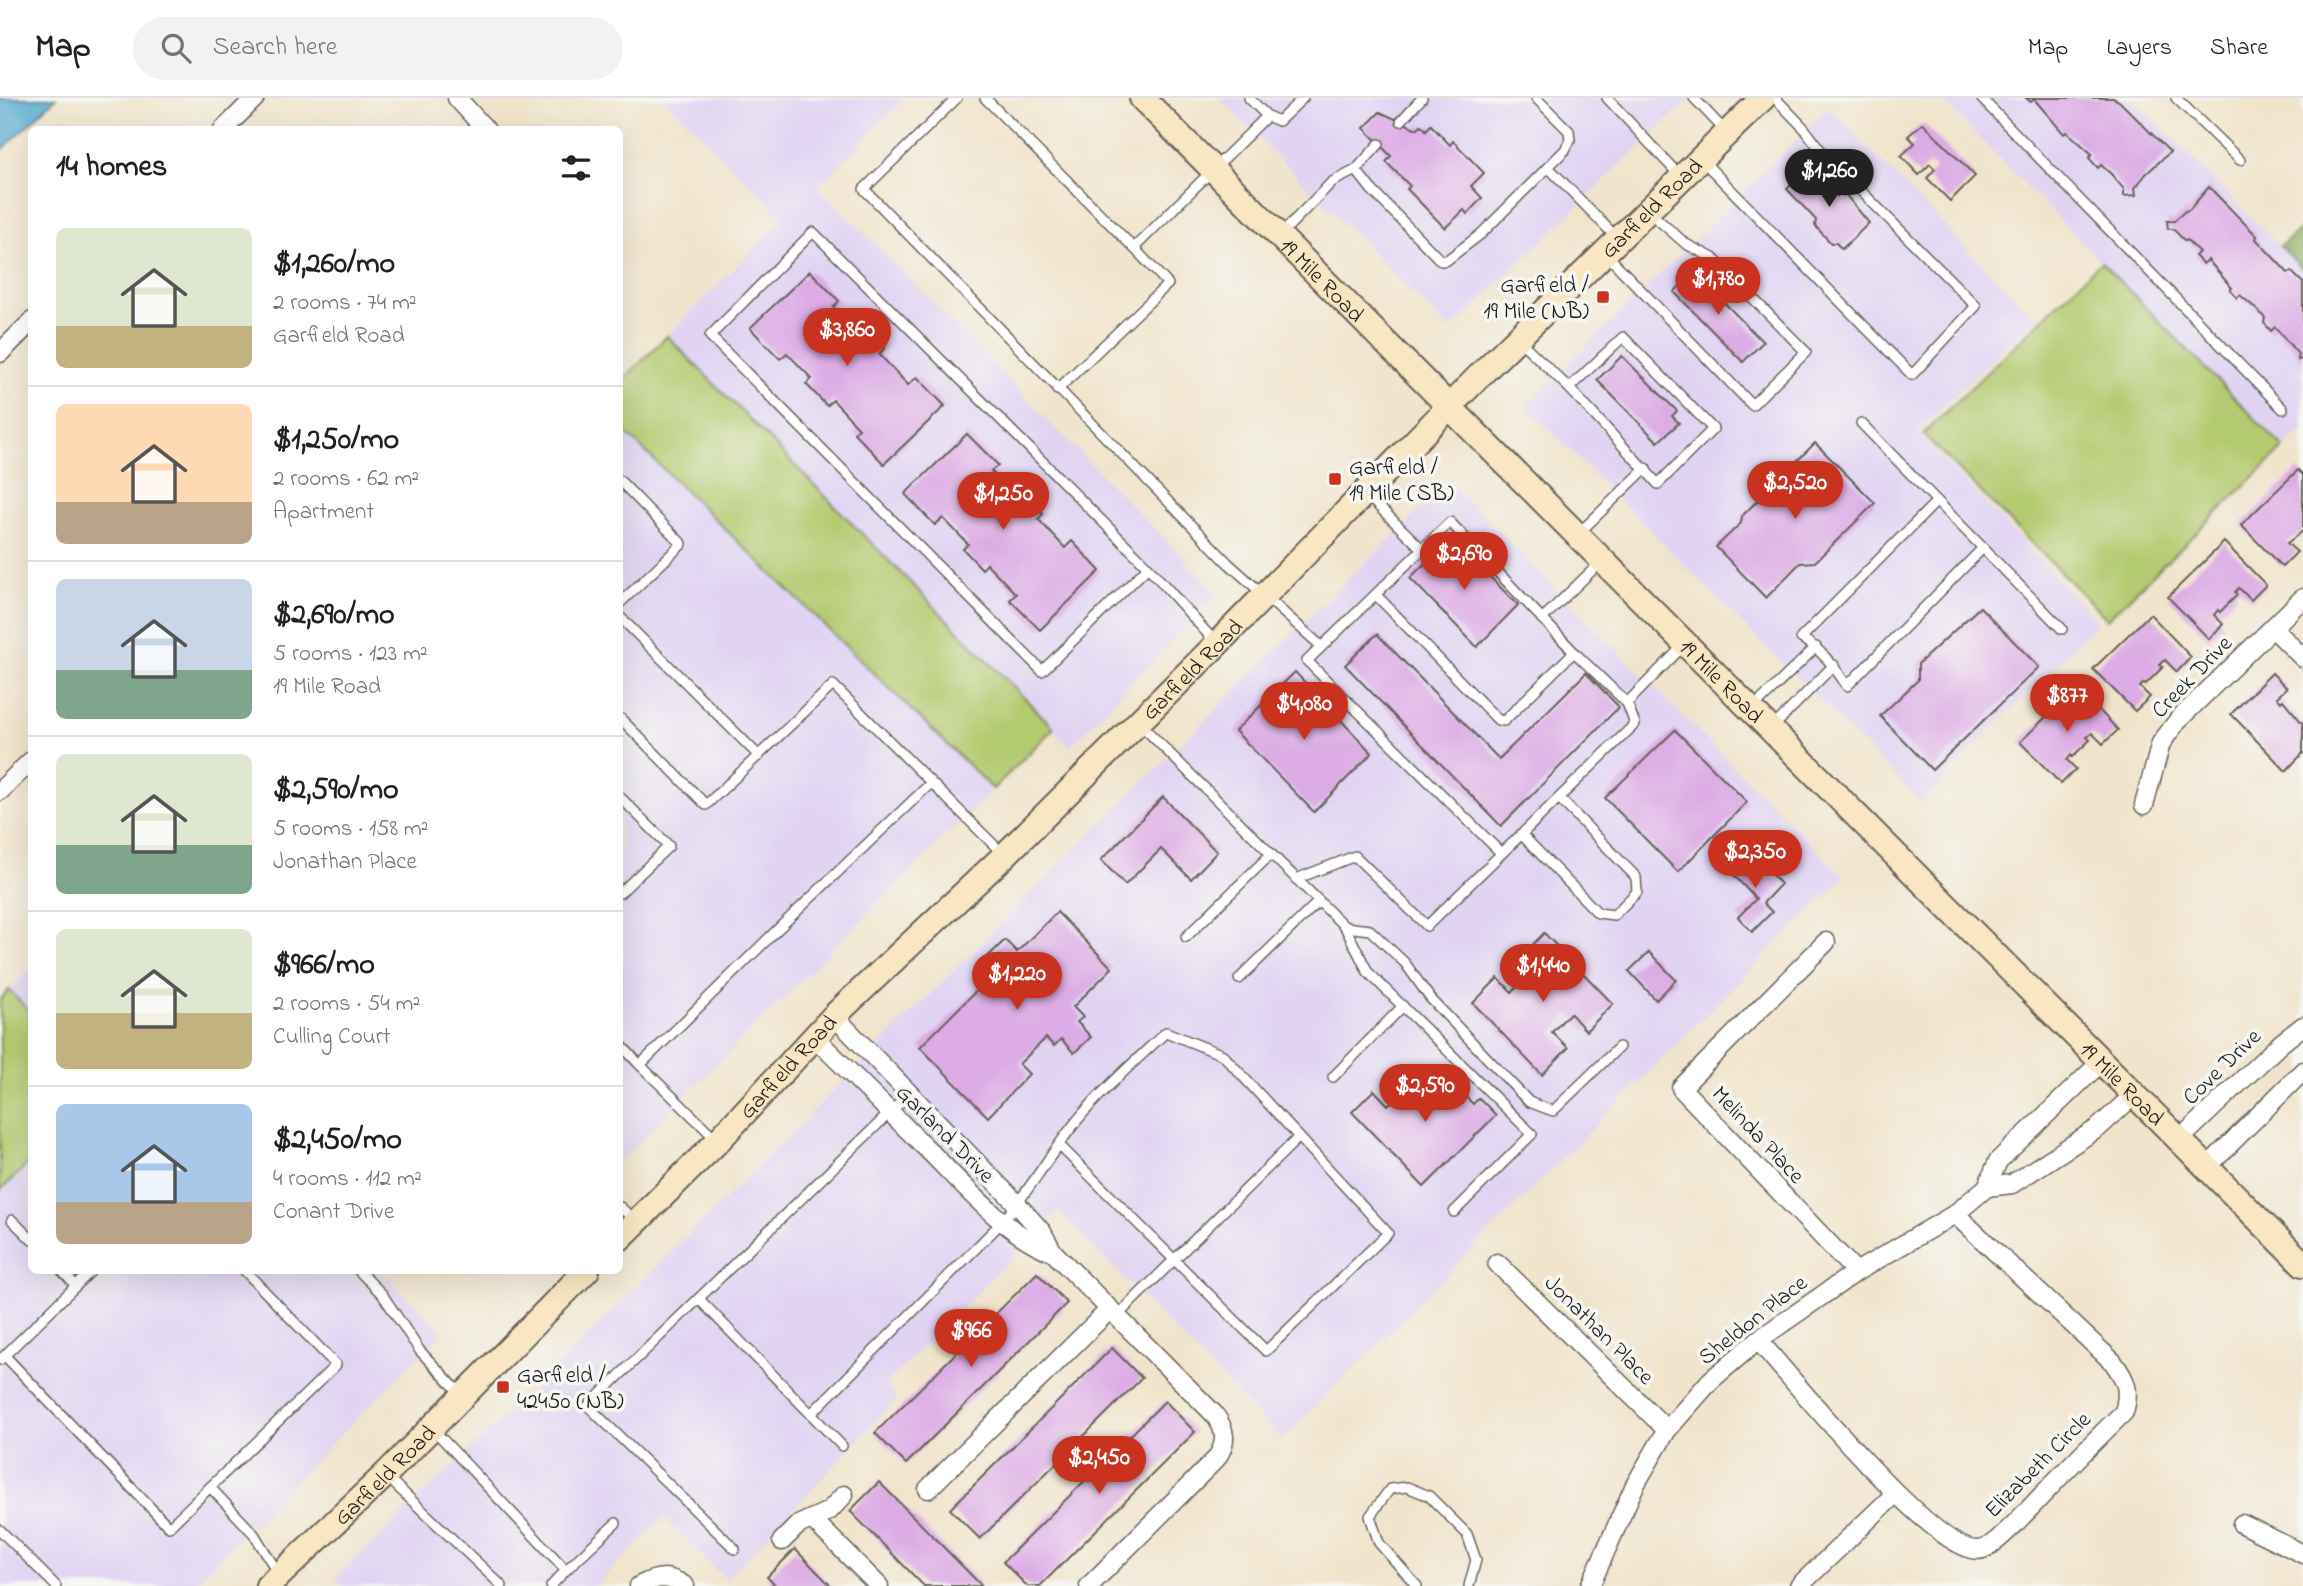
<!DOCTYPE html>
<html lang="en">
<head>
<meta charset="utf-8">
<style>
	body { margin:0; font-family:"Indie Flower",sans-serif; background:#f2f2f2; color:#202124; height:100vh; display:flex; flex-direction:column; font-size:26px; white-space:nowrap }
	* { box-sizing:border-box; margin:0 }
	p { font-size:23px; color:#757577 }
	.icon { flex:none; width:38px; height:38px; fill:none; stroke:currentColor; stroke-width:2; stroke-linecap:round; stroke-linejoin:round }
	.map { position:relative; flex:1; overflow:hidden }
	.drawer { position:absolute; left:28px; top:28px; width:595px; height:1148px; display:flex; flex-direction:column; background:#fff; border-radius:10px; box-shadow:0 7px 28px #0002 }
	.drawer>* { flex:none }
	.price { position:absolute; translate:-50% -60px; padding:0 16px; border-radius:24px; background:#c8321e; color:#fff; font-size:23px; line-height:46px; filter:drop-shadow(0 2px 4px #0008) }
	.price::after { content:''; position:absolute; left:50%; top:42px; width:21px; height:16px; margin-left:-10px; background:inherit; clip-path:polygon(0 0,100% 0,50% 100%) }
	.price.current { background:#222; color:#fff }
	ul { padding:0; list-style:none }
	li { display:flex; align-items:center; gap:21px; height:175px; padding:0 28px }
	li+li { border-top:2px solid #e0e0e0 }
	li span { display:grid; place-items:center; flex:none; width:196px; height:140px; border-radius:10px; color:#555 }
	li>.icon { margin-inline-start:auto }
	span .icon { width:84px; height:84px; fill:#fffc; stroke-width:1 }
	li b { font-size:30px }
	h2 { display:flex; justify-content:space-between; align-items:center; height:84px; padding:0 28px; font-size:30px }
	header { display:flex; align-items:center; gap:42px; box-sizing:border-box; height:98px; padding:0 35px; background:#fff; border-bottom:2px solid #e0e0e0 }
	header strong { font-size:33px }
	nav { display:flex; gap:38px; margin-inline-start:auto; font-size:24px }
	.search { width:490px; height:63px; background:#f2f2f2; display:flex; align-items:center; gap:18px; box-sizing:border-box; padding:0 24px; border-radius:38px; color:#757577; font-size:26px }
	.map>svg:first-child { display:block }
</style>
</head>
<body>
<header>
<strong>Map</strong>
<div class="search"><svg class="icon" aria-label="search" viewBox="0 0 24 24"><circle cx="10" cy="10" r="6"/><path d="M15 15l6 6"/></svg>Search here</div>
<nav><a>Map</a><a>Layers</a><a>Share</a></nav>
</header>
<div class="map">
<svg width="2303" height="1488" viewBox="0 0 2303 1488">
	<rect width="100%" height="100%" fill="#f6f6f2"/>
	<filter id="ink" filterUnits="userSpaceOnUse"><feTurbulence type="fractalNoise" baseFrequency=".0143" numOctaves="2"/><feDisplacementMap in="SourceGraphic" scale="14" xChannelSelector="R" yChannelSelector="G"/><feConvolveMatrix kernelMatrix="1 2 1 2 8 2 1 2 1" color-interpolation-filters="sRGB"/></filter>
	<filter id="wash" filterUnits="userSpaceOnUse"><feTurbulence type="fractalNoise" baseFrequency=".00686" numOctaves="4" result="noise"/><feDisplacementMap in="SourceGraphic" scale="28" xChannelSelector="R" yChannelSelector="G"/><feGaussianBlur stdDeviation="1.57" result="paint"/><feColorMatrix in="noise" values="0 0 0 0 0 0 0 0 0 0 0 0 0 0 0 0 0 1.4 0 .05"/><feComposite in="paint" operator="in"/></filter>
	<g filter="url(#wash)">
		<rect width="100%" height="100%" fill="#f1e4cc"/>
		<!-- built -->
		<g fill="#e1d4f3">
			<polygon points="664,0 906,0 818,88 1218,495 1070,649 667,238 784,121"/>
			<polygon points="1219,0 1690,0 1450,232"/>
			<polygon points="1940,0 2132,0 2303,171 2303,332 2284,350"/>
			<polygon points="1829,10 2035,220 1917,334 2099,524 1986,637 1922,705 1526,308"/>
			<polygon points="620,329 993,691 620,1063"/>
			<polygon points="1449,384 1844,779 1282,1342 1058,1113 885,1287 898,1300 726,1482 664,1420 596,1488 343,1488 335,1480 538,1287 1281,547"/>
			<polygon points="31,870 31,915 9,892"/>
			<polygon points="31,1062 32,1172 382,1173 443,1235 390,1287 192,1488 0,1488 0,1093"/>
		</g>
		<!-- green -->
		<g fill="#b4ca6f" stroke="#687346" stroke-width="2">
			<polygon points="2101,164 2284,350 2107,521 1923,336"/>
			<polygon points="667,238 1054,630 993,691 620,329 620,285"/>
			<polygon points="9,892 31,915 32,1062 0,1093 0,902"/>
		</g>
		<!-- forest -->
		<polygon fill="#8fae62" stroke="#56653f" stroke-width="2" points="2303,129 2303,171 2280,148"/>
		<!-- water -->
		<polygon fill="#52a9cf" stroke="#376276" stroke-width="2" points="0,0 56,0 0,54"/>
		<g id="blocks">
			<!-- building -->
			<g fill="#ddabe5">
				<polygon points="2026,0 2113,0 2119,3 2170,54 2146,76 2135,90 2136,97 2124,98 2124,91 2111,76 2101,67 2098,70 2089,60 2092,56 2067,34 2064,36 2034,1 2031,4"/>
				<polygon points="1380,14 1417,31 1421,27 1426,32 1431,27 1450,47 1453,43 1484,75 1471,88 1482,100 1467,116 1464,112 1445,130 1407,91 1410,88 1386,64 1391,58 1364,30"/>
				<polygon points="1923,25 1975,78 1950,103 1927,80 1935,71 1930,66 1919,77 1901,58 1915,45 1908,38"/>
				<polygon points="1809,70 1837,98 1840,95 1843,98 1845,96 1869,125 1842,151 1836,145 1831,145 1815,128 1816,122 1787,91"/>
				<polygon points="2209,89 2257,138 2256,141 2288,175 2292,174 2303,185 2303,261 2298,262 2298,256 2275,229 2271,233 2264,225 2265,220 2254,209 2240,197 2237,200 2230,192 2232,190 2208,162 2203,166 2195,158 2199,154 2187,142 2185,143 2173,131 2168,131 2167,123 2174,123 2185,113 2189,112"/>
				<polygon points="810,173 839,203 833,209 859,237 866,230 885,250 879,256 908,287 917,279 945,308 884,366 854,335 859,330 833,302 827,308 806,286 812,281 787,255 780,261 750,230"/>
				<polygon points="1694,174 1763,244 1743,264 1674,194"/>
				<polygon points="1622,258 1677,313 1672,318 1679,325 1658,344 1597,282"/>
				<polygon points="967,336 998,367 991,373 1015,398 1021,392 1043,416 1038,421 1065,450 1072,443 1100,473 1040,532 1010,502 1016,496 987,466 982,471 963,451 968,446 943,420 935,427 905,396"/>
				<polygon points="1815,345 1875,405 1815,464 1800,465 1766,500 1716,449 1741,425 1742,418"/>
				<polygon points="2298,372 2303,377 2303,433 2287,445 2297,454 2282,469 2241,427"/>
				<polygon points="1451,440 1518,507 1477,549 1410,480"/>
				<polygon points="2224,444 2266,487 2251,502 2239,490 2235,494 2237,497 2220,514 2218,512 2214,517 2223,526 2209,541 2168,499"/>
				<polygon points="1980,509 2039,569 1932,672 1880,618 1918,582 1918,566"/>
				<polygon points="2150,516 2191,559 2177,574 2165,562 2160,567 2163,569 2146,586 2144,585 2140,589 2150,599 2135,613 2093,571"/>
				<polygon points="1377,536 1499,661 1586,575 1619,609 1501,728 1345,567"/>
				<polygon points="1295,574 1372,655 1314,714 1235,633"/>
				<polygon points="2272,575 2287,590 2277,599 2281,604 2283,602 2303,626 2303,655 2286,673 2231,616"/>
				<polygon points="2077,589 2118,632 2103,646 2092,635 2087,639 2090,642 2072,659 2071,657 2067,662 2076,671 2061,686 2020,644"/>
				<polygon points="1675,632 1747,704 1678,774 1605,700"/>
				<polygon points="1163,699 1217,754 1191,781 1161,751 1125,787 1101,762"/>
				<polygon points="1744,755 1759,770 1762,767 1781,786 1763,805 1772,814 1752,834 1738,819 1756,801 1728,771"/>
				<polygon points="1057,814 1112,870 1073,909 1083,919 1077,924 1091,939 1074,955 1061,941 1054,948 1046,940 1019,966 1029,976 988,1019 920,949 987,882 976,870 1005,842 1017,854"/>
				<polygon points="1544,835 1613,906 1586,933 1570,915 1552,934 1568,950 1542,977 1473,905 1498,880 1512,894 1533,873 1520,860"/>
				<polygon points="1649,854 1676,882 1656,902 1629,873"/>
				<polygon points="1427,969 1442,985 1447,980 1473,1006 1479,1000 1496,1017 1424,1089 1352,1014 1374,992 1388,1007"/>
				<polygon points="1037,1175 1067,1205 906,1366 875,1335"/>
				<polygon points="1112,1250 1142,1280 980,1441 950,1411"/>
				<polygon points="1165,1303 1195,1334 1040,1488 1027,1488 1003,1464"/>
				<polygon points="879,1384 982,1488 924,1488 850,1413"/>
				<polygon points="795,1451 831,1488 776,1488 767,1479"/>
			</g>
		</g>
	</g>
	<g filter="url(#ink)">
		<use href="#blocks" fill-opacity="0" stroke="#67625a" stroke-width="2"/>
		<g fill="none" stroke-linecap="round" stroke-linejoin="round">
			<!-- lane casing -->
			<g stroke="#67625a" stroke-width="12">
				<g id="lane">
					<polyline points="957,0 864,91 1228,465 1321,548"/>
					<polyline points="985,0 1134,150 1267,18 1279,23 1303,0"/>
					<polyline points="1249,0 1267,18"/>
					<polyline points="1607,0 1680,78"/>
					<polyline points="1694,0 1726,34"/>
					<polyline points="1981,0 2283,311"/>
					<polyline points="2176,0 2240,62"/>
					<polyline points="1401,23 1422,0"/>
					<polyline points="1702,62 1912,277 1976,208 1822,54 1804,30 1775,0"/>
					<polyline points="1548,69 1618,141"/>
					<polyline points="1356,72 1379,46"/>
					<polyline points="1281,136 1332,84 1356,72 1371,91 1441,163 1447,162 1481,136 1565,52 1570,42 1569,33 1536,0"/>
					<polyline points="1606,156 1752,307 1806,254 1713,160 1686,146 1649,114"/>
					<polygon points="1623,239 1713,331 1658,386 1569,290"/>
					<polyline points="1520,243 1569,290"/>
					<polyline points="1057,292 1168,186 1134,150"/>
					<path d="M1861,325L1937,403L1801,540C1822,552 1834,568 1847,588L1983,450L2062,531"/>
					<polyline points="620,383 682,446 620,505"/>
					<polyline points="1367,397 1422,451"/>
					<polyline points="1937,403 1983,450"/>
					<polyline points="1579,435 1646,370"/>
					<polyline points="1148,469 1042,573 710,238 813,134 1148,469 1216,545"/>
					<polyline points="1376,497 1498,622 1504,623 1574,554"/>
					<polyline points="620,519 759,658"/>
					<polyline points="1542,521 1602,463"/>
					<polyline points="1752,611 1816,549"/>
					<polyline points="620,620 706,707 833,587 1004,757"/>
					<polyline points="1140,626 1345,829 1368,874 1532,1036 1454,1114"/>
					<polyline points="1771,631 1834,567"/>
					<polyline points="620,699 669,748 620,795"/>
					<polyline points="1521,736 1598,815 1614,817 1637,794 1636,779 1559,700"/>
					<polyline points="1501,755 1307,563 1450,424 1574,554 1627,605"/>
					<polyline points="1296,781 1355,758 1427,828 1635,626 1627,605 1684,547"/>
					<polyline points="1345,829 1370,832 1405,865 1430,900 1529,1004 1553,1013 1619,949"/>
					<polyline points="1186,839 1271,756"/>
					<polyline points="1239,881 1319,803"/>
					<polyline points="620,946 640,967"/>
					<polyline points="1333,979 1403,908"/>
					<polyline points="717,1042 640,967 778,831 931,685"/>
					<polyline points="620,1109 635,1122"/>
					<polyline points="12,1122 32,1142"/>
					<polyline points="61,1172 76,1188"/>
					<polyline points="358,1172 382,1196 420,1253 461,1296"/>
					<polyline points="699,1201 842,1348"/>
					<polyline points="1117,1218 1299,1039"/>
					<polyline points="5,1258 169,1429 336,1267 244,1172"/>
					<polyline points="0,1262 92,1172"/>
					<path d="M811,1316L1003,1123C1034,1088 1056,1044 1088,1010C1112,983 1140,959 1166,934L1223,957L1388,1135L1266,1253L1059,1047"/>
					<polyline points="432,1330 566,1472 616,1425"/>
					<polyline points="386,1378 502,1488"/>
					<polyline points="210,1389 254,1436 278,1475"/>
					<polyline points="0,1432 56,1488"/>
					<polyline points="735,1451 588,1308 909,996"/>
					<polyline points="551,1488 566,1472"/>
					<polyline points="1417,1488 1379,1445 1370,1418 1390,1391 1407,1389 1429,1398 1467,1436 1476,1462 1469,1488"/>
				</g>
			</g>
			<!-- street casing -->
			<g stroke="#67625a" stroke-width="21">
				<g id="street">
					<polyline points="457,0 486,32"/>
					<polyline points="223,32 255,0"/>
					<polyline points="0,255 32,223"/>
					<polyline points="2273,530 2303,560"/>
					<polyline points="0,693 32,662"/>
					<polyline points="2144,707 2161,645 2178,622 2303,500"/>
					<polyline points="1826,844 1681,990 1856,1174"/>
					<path d="M834,918L1017,1106L1042,1134L1053,1154L1214,1316C1226,1332 1228,1344 1216,1361L1089,1488"/>
					<path d="M814,939C851,975 888,1012 925,1049C962,1085 1004,1136 1053,1154"/>
					<polyline points="2102,963 1998,1063 1987,1089 2012,1086 2098,1030 2135,996"/>
					<polyline points="2179,1042 2280,946 2303,928"/>
					<polyline points="2207,1069 2303,973"/>
					<polyline points="1497,1165 1667,1332"/>
					<path d="M1758,1242C1789,1277 1941,1465 1983,1451C1996,1447 2021,1419 2031,1409C2061,1377 2092,1345 2124,1314C2130,1292 2127,1283 2113,1264L1955,1116"/>
					<polyline points="928,1391 1110,1211"/>
					<polyline points="812,1421 879,1488"/>
					<polyline points="2242,1426 2303,1456"/>
					<polyline points="782,1443 798,1427 829,1413 844,1397"/>
					<path d="M639,1488C657,1478 668,1477 685,1488"/>
					<polyline points="1590,1488 1635,1387 1667,1332 1711,1282 1758,1242 1856,1174 1955,1116 1987,1089"/>
					<polyline points="1799,1488 1895,1396"/>
				</g>
			</g>
			<!-- secondary casing -->
			<g stroke="#67625a" stroke-width="28">
				<g id="secondary">
					<path id="s1" d="M1142,0L2303,1166"/>
					<path id="s2" d="M620,1140L718,1043L834,918L1004,758L1217,546L1485,272L1763,0"/>
					<path id="s3" d="M268,1488L385,1377L587,1172"/>
				</g>
			</g>
			<!-- lane -->
			<use href="#lane" stroke="#fff" stroke-width="9"/>
			<!-- street -->
			<use href="#street" stroke="#fff" stroke-width="18"/>
			<!-- secondary -->
			<use href="#secondary" stroke="#f9e7c3" stroke-width="24"/>
		</g>
	</g>
	<!-- markers -->
	<g fill="#c8321e" stroke="#f6f6f2" stroke-width="2.5">
		<rect x="1596" y="192" width="14" height="14" rx="3.5"/>
		<rect x="1328" y="374" width="14" height="14" rx="3.5"/>
		<rect x="496" y="1282" width="14" height="14" rx="3.5"/>
	</g>
	<g text-anchor="middle" stroke-width="7" stroke-linejoin="round" paint-order="stroke">
		<!-- street labels -->
		<g font-size="23" fill="#1c1c1c" stroke="#f6f6f2">
			<text dy="8" stroke="none"><textPath href="#s2" startOffset="1458">Garfield Road</textPath></text>
			<text dy="8" stroke="none"><textPath href="#s1" startOffset="256">19 Mile Road</textPath></text>
			<text dy="8" stroke="none"><textPath href="#s2" startOffset="807">Garfield Road</textPath></text>
			<text transform="translate(2191 578) rotate(-46)" y="8">Creek Drive</text>
			<text dy="8" stroke="none"><textPath href="#s1" startOffset="822">19 Mile Road</textPath></text>
			<text dy="8" stroke="none"><textPath href="#s2" startOffset="240">Garfield Road</textPath></text>
			<text transform="translate(2221 968) rotate(-44)" y="8">Cove Drive</text>
			<text dy="8" stroke="none"><textPath href="#s1" startOffset="1390">19 Mile Road</textPath></text>
			<text transform="translate(946 1035) rotate(45)" y="8">Garland Drive</text>
			<text transform="translate(1759 1036) rotate(47)" y="8">Melinda Place</text>
			<text transform="translate(1752 1221) rotate(-38)" y="8">Sheldon Place</text>
			<text transform="translate(1600 1231) rotate(45)" y="8">Jonathan Place</text>
			<text transform="translate(2037 1366) rotate(-45)" y="8">Elizabeth Circle</text>
			<text dy="8" stroke="none"><textPath href="#s3" startOffset="161">Garfield Road</textPath></text>
		</g>
		<!-- poi labels -->
		<g font-size="23" fill="#1c1c1c" stroke="#f6f6f2" text-anchor="start">
			<text x="1589" y="194" text-anchor="end">Garfield /<tspan x="1589" dy="26">19 Mile (NB)</tspan></text>
			<text x="1349" y="376">Garfield /<tspan x="1349" dy="26">19 Mile (SB)</tspan></text>
			<text x="517" y="1284">Garfield /<tspan x="517" dy="26">42450 (NB)</tspan></text>
		</g>
	</g>
</svg>
<b class="price current" style="left:1829px;top:111px">$1,260</b>
<b class="price" style="left:1718px;top:219px">$1,780</b>
<b class="price" style="left:847px;top:270px">$3,860</b>
<b class="price" style="left:1795px;top:423px">$2,520</b>
<b class="price" style="left:1003px;top:434px">$1,250</b>
<b class="price" style="left:1464px;top:494px">$2,690</b>
<b class="price" style="left:2067px;top:636px">$877</b>
<b class="price" style="left:1304px;top:644px">$4,080</b>
<b class="price" style="left:1755px;top:792px">$2,350</b>
<b class="price" style="left:1543px;top:906px">$1,440</b>
<b class="price" style="left:1017px;top:914px">$1,220</b>
<b class="price" style="left:1425px;top:1026px">$2,590</b>
<b class="price" style="left:971px;top:1271px">$966</b>
<b class="price" style="left:1099px;top:1398px">$2,450</b>
<section class="drawer">
<h2>14 homes<svg class="icon" aria-label="filters" viewBox="0 0 24 24"><path d="M4 7h16M4 17h16"/><circle cx="9" cy="7" r="2"/><circle cx="15" cy="17" r="2"/></svg></h2>
<ul>
<li><span style="background:linear-gradient(#dfe7d0 70%,#c2b280 0)"><svg class="icon" aria-label="home" viewBox="0 0 24 24"><path d="M3 11l9-7 9 7M6 9v11h12V9"/></svg></span><div><b>$1,260/mo</b><p>2 rooms · 74 m²</p><p>Garfield Road</p></div></li>
<li><span style="background:linear-gradient(#ffd9b3 70%,#b9a48a 0)"><svg class="icon" aria-label="home" viewBox="0 0 24 24"><path d="M3 11l9-7 9 7M6 9v11h12V9"/></svg></span><div><b>$1,250/mo</b><p>2 rooms · 62 m²</p><p>Apartment</p></div></li>
<li><span style="background:linear-gradient(#c9d6e8 65%,#7fa58c 0)"><svg class="icon" aria-label="home" viewBox="0 0 24 24"><path d="M3 11l9-7 9 7M6 9v11h12V9"/></svg></span><div><b>$2,690/mo</b><p>5 rooms · 123 m²</p><p>19 Mile Road</p></div></li>
<li><span style="background:linear-gradient(#dfe7d0 65%,#7fa58c 0)"><svg class="icon" aria-label="home" viewBox="0 0 24 24"><path d="M3 11l9-7 9 7M6 9v11h12V9"/></svg></span><div><b>$2,590/mo</b><p>5 rooms · 158 m²</p><p>Jonathan Place</p></div></li>
<li><span style="background:linear-gradient(#dfe7d0 60%,#c2b280 0)"><svg class="icon" aria-label="home" viewBox="0 0 24 24"><path d="M3 11l9-7 9 7M6 9v11h12V9"/></svg></span><div><b>$966/mo</b><p>2 rooms · 54 m²</p><p>Culling Court</p></div></li>
<li><span style="background:linear-gradient(#a9c7e8 70%,#b9a48a 0)"><svg class="icon" aria-label="home" viewBox="0 0 24 24"><path d="M3 11l9-7 9 7M6 9v11h12V9"/></svg></span><div><b>$2,450/mo</b><p>4 rooms · 112 m²</p><p>Conant Drive</p></div></li>
</ul>
</section>
</div>
</body>
</html>
